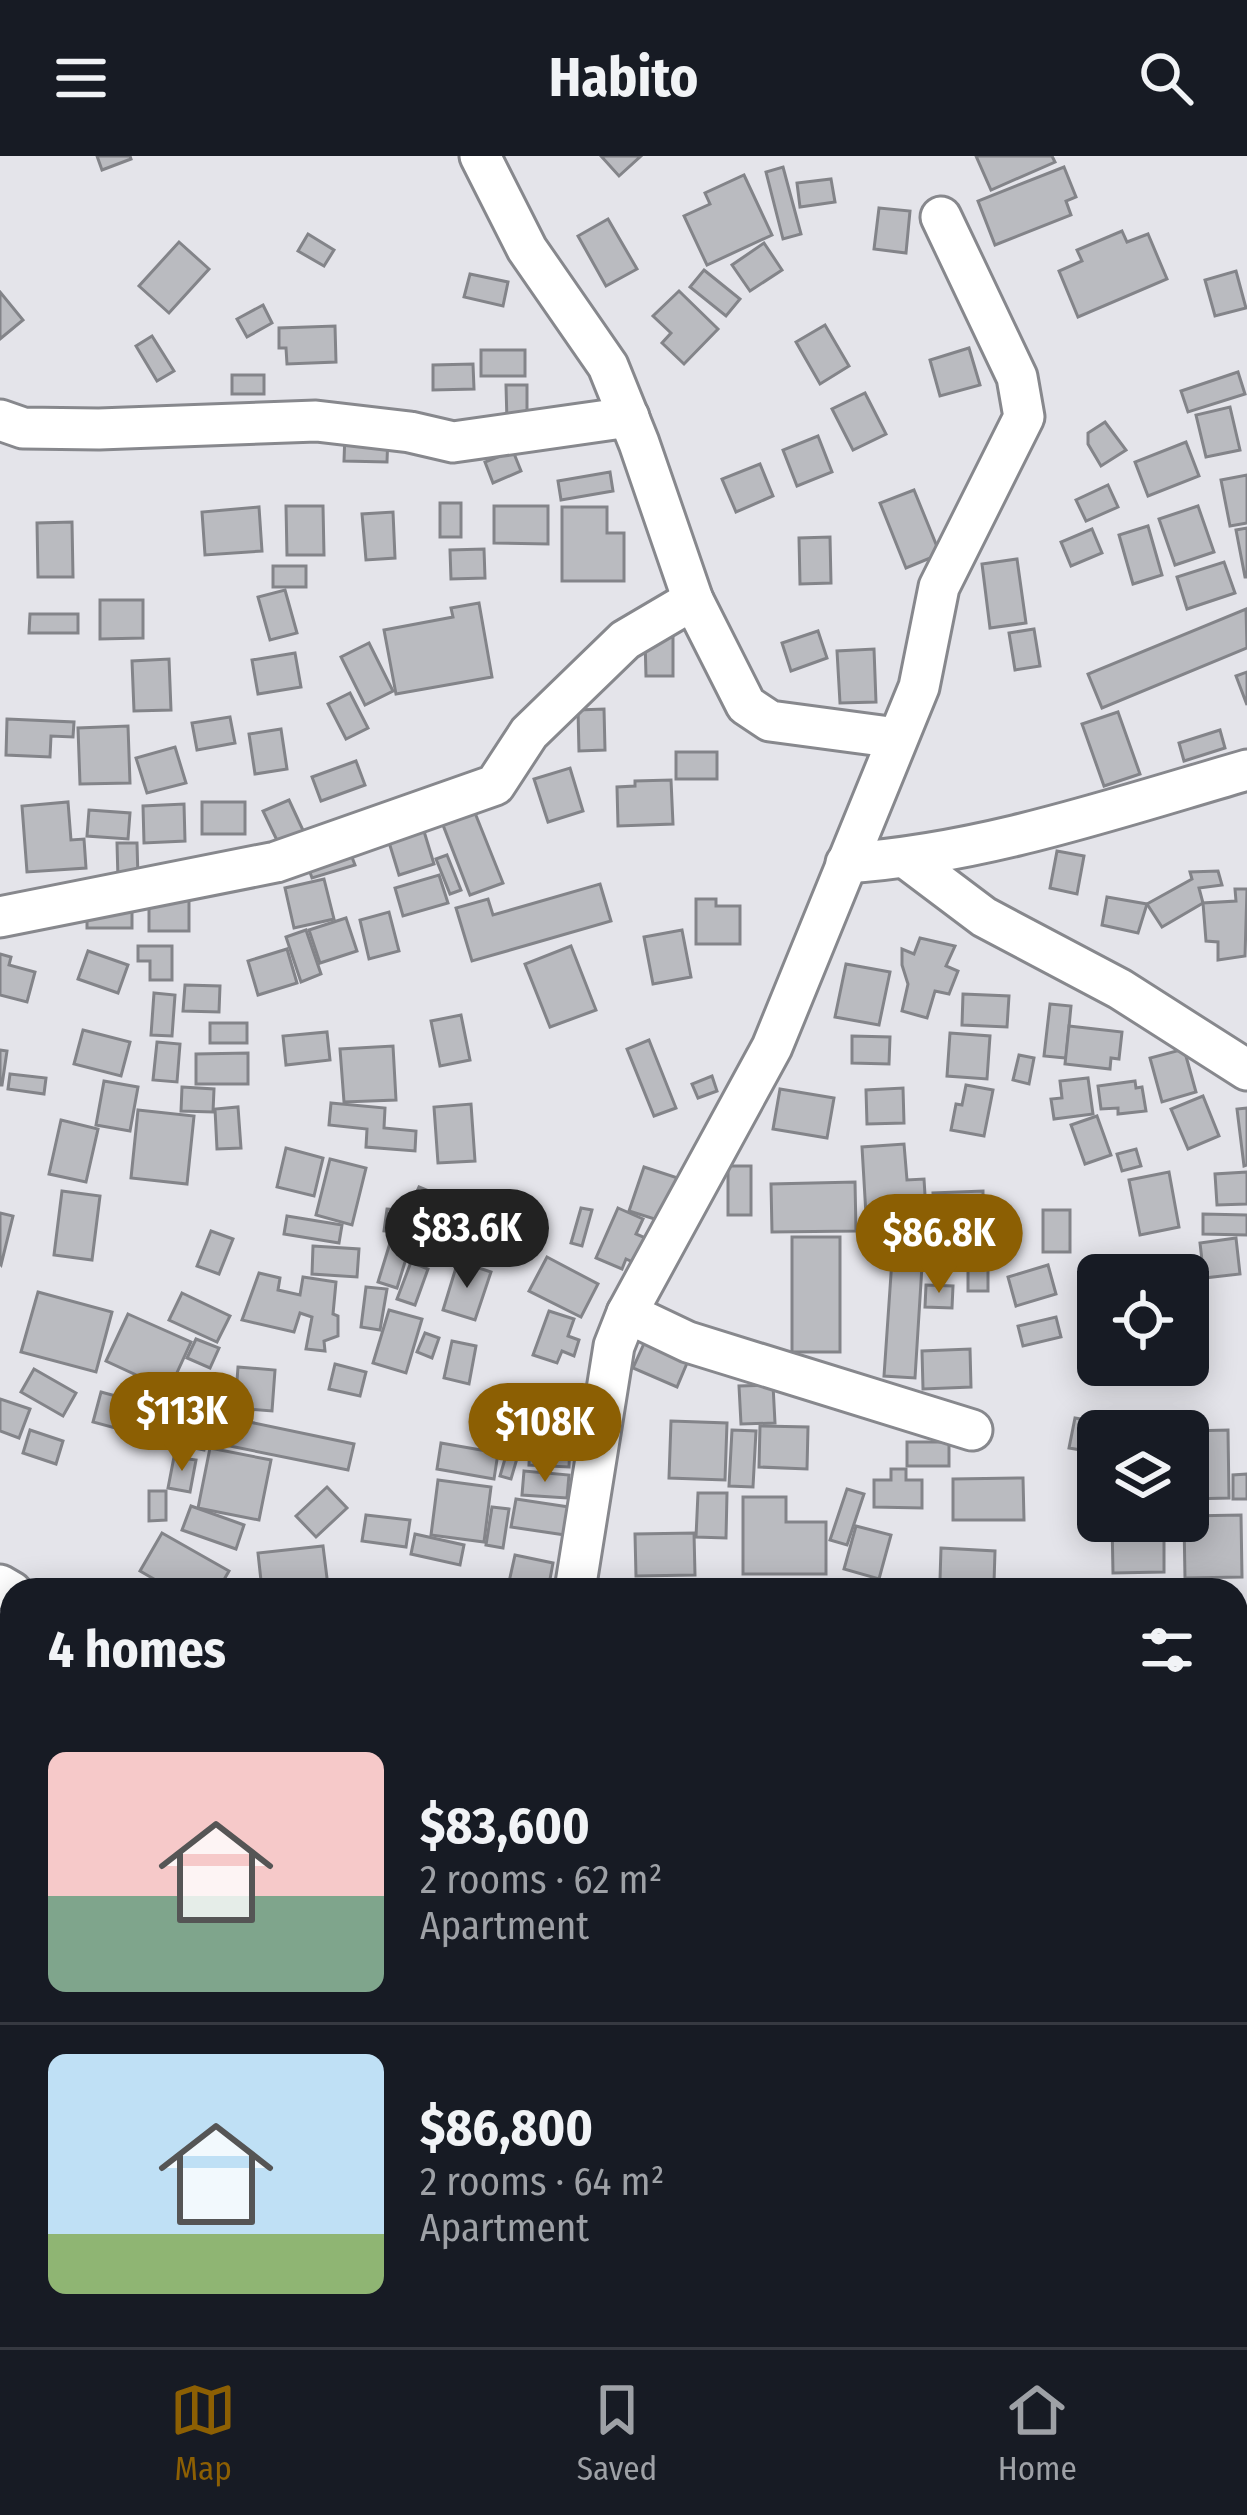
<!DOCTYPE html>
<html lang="en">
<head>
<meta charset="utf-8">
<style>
	body { margin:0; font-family:"Fira Sans Condensed",sans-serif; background:#242831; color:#f1f3f6; height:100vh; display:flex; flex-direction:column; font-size:45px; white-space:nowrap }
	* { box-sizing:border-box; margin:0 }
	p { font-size:39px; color:#9ea1a6 }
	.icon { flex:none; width:66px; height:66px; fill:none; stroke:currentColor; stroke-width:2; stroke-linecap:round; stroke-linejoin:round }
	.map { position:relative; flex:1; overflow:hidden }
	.sheet { position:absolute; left:0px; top:1422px; width:1248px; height:771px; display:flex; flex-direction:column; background:#171b24; border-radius:36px 36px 0 0; box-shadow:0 6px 30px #0003 }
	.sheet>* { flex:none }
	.buttons { position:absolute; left:1077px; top:1098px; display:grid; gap:24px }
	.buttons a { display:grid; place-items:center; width:132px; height:132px; border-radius:18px; background:#171b24; box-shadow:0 6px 30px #0003; font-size:60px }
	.price { position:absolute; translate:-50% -102px; padding:0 27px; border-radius:42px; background:#8c5f03; color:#fff; font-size:39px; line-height:78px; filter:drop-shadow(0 3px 6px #0008) }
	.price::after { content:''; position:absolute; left:50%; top:72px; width:36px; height:27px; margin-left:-18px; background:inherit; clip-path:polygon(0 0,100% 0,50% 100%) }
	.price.current { background:#222; color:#fff }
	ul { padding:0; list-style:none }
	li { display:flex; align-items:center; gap:36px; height:300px; padding:0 48px }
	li+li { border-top:3px solid #363941 }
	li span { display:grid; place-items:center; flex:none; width:336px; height:240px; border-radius:18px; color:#555 }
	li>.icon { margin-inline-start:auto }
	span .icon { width:144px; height:144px; fill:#fffc; stroke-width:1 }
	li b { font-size:51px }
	h2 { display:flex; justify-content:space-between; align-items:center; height:144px; padding:0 48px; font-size:51px }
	header { display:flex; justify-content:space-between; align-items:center; height:156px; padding:0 48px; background:#171b24; font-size:54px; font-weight:700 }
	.dock { display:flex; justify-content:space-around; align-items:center; height:168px; border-top:3px solid #363941; background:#171b24; font-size:33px; color:#9ea1a6 }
	.dock a { display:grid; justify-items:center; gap:6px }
	.dock .current { color:#8c5f03 }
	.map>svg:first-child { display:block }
</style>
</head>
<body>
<header><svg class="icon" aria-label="menu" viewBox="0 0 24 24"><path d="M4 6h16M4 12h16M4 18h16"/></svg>Habito<svg class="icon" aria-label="search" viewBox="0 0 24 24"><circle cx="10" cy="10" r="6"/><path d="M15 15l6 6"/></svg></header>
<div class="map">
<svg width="1247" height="2191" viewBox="0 0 1247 2191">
	<rect width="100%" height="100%" fill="#e4e4ea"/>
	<!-- building -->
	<g fill="#babbc0" stroke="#838489" stroke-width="3">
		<polygon points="97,0 130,0 131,3 102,14"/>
		<polygon points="601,0 641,0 619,20"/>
		<polygon points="976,0 1052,0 1055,6 991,34"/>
		<polygon points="783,11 801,78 783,83 766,16"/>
		<polygon points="1064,11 1076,41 1066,45 1071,59 995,89 978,45"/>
		<polygon points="744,19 772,79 707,109 684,60 710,48 705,37"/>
		<polygon points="831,23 835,46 800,51 797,27"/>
		<polygon points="879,52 910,55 906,97 874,93"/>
		<polygon points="608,63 637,113 606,130 578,80"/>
		<polygon points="1122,75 1127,86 1148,78 1167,123 1078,161 1059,115 1082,105 1077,94"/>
		<polygon points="308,78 334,94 324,110 298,95"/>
		<polygon points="179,86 209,113 169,157 139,130"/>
		<polygon points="764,87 782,114 750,135 732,109"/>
		<polygon points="704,114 740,143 726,160 690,131"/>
		<polygon points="1236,115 1246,152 1215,160 1205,124"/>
		<polygon points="470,118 508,126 503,150 464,141"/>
		<polygon points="679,135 718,173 684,208 662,187 671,177 653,160"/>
		<polygon points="0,136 23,164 0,183"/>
		<polygon points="263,149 272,167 247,181 237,163"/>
		<polygon points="825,169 849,210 820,228 796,186"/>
		<polygon points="335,170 336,206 287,208 286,192 279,192 279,172"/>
		<polygon points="152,180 174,215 157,225 136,190"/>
		<polygon points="969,192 980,229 940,240 930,204"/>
		<rect x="481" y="194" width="44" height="26"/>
		<polygon points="473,208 474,233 433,234 433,209"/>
		<polygon points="1238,216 1245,238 1188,256 1181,235"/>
		<rect x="232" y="219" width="32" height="19"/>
		<polygon points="506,229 527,229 527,265 507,266"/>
		<polygon points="865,237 886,278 853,294 832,253"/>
		<polygon points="1230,251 1240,294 1206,301 1196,259"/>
		<polygon points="1105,266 1126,294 1101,310 1088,288 1088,277"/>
		<polygon points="345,277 388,278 387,306 344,305"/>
		<polygon points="818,280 832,316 797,330 783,294"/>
		<polygon points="1186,286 1199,320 1148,340 1135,306"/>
		<polygon points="513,295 521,315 493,327 485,306"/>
		<polygon points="760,308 773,340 736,356 722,323"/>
		<polygon points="610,316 613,335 561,344 558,325"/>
		<polygon points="1247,319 1247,367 1230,370 1221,324"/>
		<polygon points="1108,329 1118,351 1086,365 1076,344"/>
		<polygon points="914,334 940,398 906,412 880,347"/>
		<rect x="440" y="347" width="21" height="34"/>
		<polygon points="286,350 323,350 324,399 287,399"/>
		<polygon points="494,350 548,350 548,388 494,387"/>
		<polygon points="1198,350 1214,396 1175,409 1159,363"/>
		<polygon points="259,351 262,395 205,399 202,356"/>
		<polygon points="562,351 607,351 607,377 624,377 624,425 562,425"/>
		<polygon points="393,356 395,402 366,404 362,358"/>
		<polygon points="72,366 73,421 38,421 37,367"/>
		<polygon points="1148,370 1162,419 1133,428 1119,379"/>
		<polygon points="1247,372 1247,421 1245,421 1236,374"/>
		<polygon points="1092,373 1102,397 1071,410 1061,386"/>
		<polygon points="830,381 831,427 800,428 799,382"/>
		<polygon points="484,393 485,422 451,423 450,394"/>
		<polygon points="1017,403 1026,467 990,472 982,408"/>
		<polygon points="1224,406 1235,437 1187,453 1177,421"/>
		<rect x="273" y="410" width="33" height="21"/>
		<polygon points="285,434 297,477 270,484 258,441"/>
		<polygon points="100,444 143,444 143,482 100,483"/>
		<polygon points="479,447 492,521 396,538 384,474 453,461 451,452"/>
		<polygon points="1246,453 1247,492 1102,552 1088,518"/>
		<polygon points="30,458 78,458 78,477 29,477"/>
		<polygon points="1034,473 1040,510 1015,514 1009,477"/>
		<polygon points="818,475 827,502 791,515 782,487"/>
		<polygon points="673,481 673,520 646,520 645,482"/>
		<polygon points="369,487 393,535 365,549 341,501"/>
		<polygon points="874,493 876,546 840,547 837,495"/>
		<polygon points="295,497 301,531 258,538 252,504"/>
		<polygon points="169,503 171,554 134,555 132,505"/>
		<polygon points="1247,516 1247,549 1236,520"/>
		<polygon points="350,537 368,572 346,583 328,548"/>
		<polygon points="604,553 605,594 579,595 578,554"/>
		<polygon points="1118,556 1140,618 1104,630 1082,568"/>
		<polygon points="230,561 235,587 197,594 192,567"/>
		<polygon points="7,563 74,566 73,581 51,580 50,601 6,599"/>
		<polygon points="128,570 130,627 80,628 78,572"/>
		<polygon points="281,573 287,613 255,618 249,578"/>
		<polygon points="1220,574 1225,592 1184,605 1179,587"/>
		<polygon points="175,591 186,627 147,637 136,602"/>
		<rect x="676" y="596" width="41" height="27"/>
		<polygon points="356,605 365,629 321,645 312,621"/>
		<polygon points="570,612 583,655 548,666 534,623"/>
		<polygon points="671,624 673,668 618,670 617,631 635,630 635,625"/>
		<polygon points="289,644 308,685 283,697 263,655"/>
		<polygon points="68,646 71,684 84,683 86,712 27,716 22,650"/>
		<rect x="202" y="646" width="43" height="32"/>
		<polygon points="184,648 185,685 144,687 143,650"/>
		<polygon points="89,654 130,657 128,683 87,680"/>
		<polygon points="475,657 503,727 470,739 443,669"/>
		<polygon points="423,672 434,708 399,719 388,683"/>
		<polygon points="117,687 137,687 138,722 118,723"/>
		<polygon points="347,688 355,709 312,722 305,702"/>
		<polygon points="1057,695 1084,700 1077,738 1050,732"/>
		<polygon points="447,699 461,734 450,738 436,703"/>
		<polygon points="1218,715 1222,729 1199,732 1203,747 1162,771 1147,748 1192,723 1190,716"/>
		<polygon points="439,719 448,747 403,760 395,732"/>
		<polygon points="324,723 334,763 294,772 285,732"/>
		<polygon points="600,728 611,765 472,805 456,752 488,743 493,759"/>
		<polygon points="1235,733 1247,733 1245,800 1218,804 1218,786 1206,785 1203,747 1236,745"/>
		<rect x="149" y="741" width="40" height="34"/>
		<polygon points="1107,741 1147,748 1138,777 1102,769"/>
		<polygon points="696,743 716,743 716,750 740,750 740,788 696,788"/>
		<rect x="87" y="746" width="45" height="26"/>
		<polygon points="389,756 399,795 369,803 360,764"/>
		<polygon points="346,762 357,795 320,807 309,774"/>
		<polygon points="306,774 321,818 301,826 286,781"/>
		<polygon points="682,774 691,821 653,828 644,781"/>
		<polygon points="920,782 955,790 946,810 958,815 949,838 935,835 927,862 902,855 908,828 902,809 902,793 914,798"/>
		<polygon points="138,790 172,790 172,824 150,824 150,805 138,805"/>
		<polygon points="571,790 596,854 550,871 525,808"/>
		<polygon points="287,793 297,827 258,839 248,805"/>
		<polygon points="88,795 128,809 118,837 78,823"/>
		<polygon points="0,798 11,801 9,809 35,816 27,846 0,839"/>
		<polygon points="846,808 890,816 879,869 835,861"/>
		<polygon points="185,829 220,830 219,856 183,855"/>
		<polygon points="154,837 175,839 172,880 151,879"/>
		<polygon points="963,838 1009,840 1007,871 962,869"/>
		<polygon points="1050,848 1071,850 1066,902 1044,900"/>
		<polygon points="461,859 470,904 440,910 431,865"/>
		<rect x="210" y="867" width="37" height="20"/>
		<polygon points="1069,870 1122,876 1119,903 1111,902 1110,913 1065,908"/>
		<polygon points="83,874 130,886 121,920 74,908"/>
		<polygon points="327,876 330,904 286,909 283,880"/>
		<polygon points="950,877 990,880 987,923 947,920"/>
		<polygon points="852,880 890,881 889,908 852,907"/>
		<polygon points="649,884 676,952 654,960 627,893"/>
		<polygon points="157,886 180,888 177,926 153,924"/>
		<polygon points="393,890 396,944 344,946 340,893"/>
		<polygon points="1184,893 1196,936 1162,946 1150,902"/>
		<polygon points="0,894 7,895 2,929 0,929"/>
		<polygon points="248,897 248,928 196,928 196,898"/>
		<polygon points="1019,899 1034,902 1029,928 1013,924"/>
		<polygon points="10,918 46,922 44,938 8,933"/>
		<polygon points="712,920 717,935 698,942 692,928"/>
		<polygon points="1088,922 1093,958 1054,963 1051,943 1062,942 1060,925"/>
		<polygon points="104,925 138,931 130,975 96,969"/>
		<polygon points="1135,925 1136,932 1142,931 1146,955 1118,958 1118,952 1101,953 1098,930"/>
		<polygon points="966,929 993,934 984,980 951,974 956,948 962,949"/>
		<polygon points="182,931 214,933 213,956 181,955"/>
		<polygon points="903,932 904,967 867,968 866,934"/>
		<polygon points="780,933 834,942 827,982 773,973"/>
		<polygon points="1203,940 1219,980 1188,993 1171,953"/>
		<polygon points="331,947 385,952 384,972 416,975 415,995 366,991 367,973 329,969"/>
		<polygon points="471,948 475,1005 438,1007 434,951"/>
		<polygon points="238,951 241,992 217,993 215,953"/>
		<polygon points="1247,952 1247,1009 1244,1010 1237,953"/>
		<polygon points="138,954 194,960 187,1028 131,1022"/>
		<polygon points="1097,960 1111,999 1085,1008 1071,969"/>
		<polygon points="61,964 98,973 86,1026 49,1018"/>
		<polygon points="904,988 907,1024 924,1023 926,1055 866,1059 862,991"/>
		<polygon points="286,992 323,1002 314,1040 277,1031"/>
		<polygon points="1136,993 1141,1010 1122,1015 1117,998"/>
		<polygon points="330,1003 366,1012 352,1069 316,1059"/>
		<rect x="728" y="1010" width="23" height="49"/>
		<polygon points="644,1011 684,1024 661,1065 629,1055"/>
		<polygon points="1169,1016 1179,1071 1140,1079 1129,1024"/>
		<polygon points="1247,1016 1247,1048 1217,1049 1215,1018"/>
		<polygon points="855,1026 856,1075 772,1076 771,1028"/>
		<polygon points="419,1031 460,1048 440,1093 399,1076"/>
		<polygon points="62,1035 100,1040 92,1104 54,1099"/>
		<polygon points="983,1035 983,1056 934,1058 933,1037"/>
		<polygon points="581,1052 592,1054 582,1090 571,1087"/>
		<polygon points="618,1052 643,1063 636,1078 648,1083 637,1108 626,1103 622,1113 596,1102"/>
		<polygon points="387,1053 399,1054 396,1076 384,1075"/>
		<polygon points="464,1054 484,1064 471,1089 451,1079"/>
		<rect x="1043" y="1054" width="27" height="42"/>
		<polygon points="0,1057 13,1060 1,1109 0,1108"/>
		<polygon points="1203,1058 1247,1059 1247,1079 1203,1078"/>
		<polygon points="287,1060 342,1069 339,1087 284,1078"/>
		<polygon points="895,1060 925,1062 915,1222 884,1220"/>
		<polygon points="211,1075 233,1083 219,1118 197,1110"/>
		<rect x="792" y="1081" width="48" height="115"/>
		<polygon points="1236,1082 1240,1118 1204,1122 1200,1087"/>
		<rect x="968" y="1085" width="20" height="50"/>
		<polygon points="390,1087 409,1093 397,1132 378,1126"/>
		<polygon points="313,1090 359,1093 357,1121 312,1118"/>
		<polygon points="547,1101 598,1128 581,1161 529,1135"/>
		<polygon points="458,1105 491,1116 475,1164 443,1154"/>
		<polygon points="411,1106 428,1113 415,1149 397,1143"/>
		<polygon points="1182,1107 1185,1119 1141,1119"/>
		<polygon points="1048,1109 1056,1138 1016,1150 1008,1121"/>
		<polygon points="259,1117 280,1122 278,1134 300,1139 303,1121 336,1126 333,1158 338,1160 338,1180 324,1185 325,1195 306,1193 312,1161 300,1157 294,1176 242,1164"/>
		<polygon points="926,1129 953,1130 952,1152 925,1151"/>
		<polygon points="366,1131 387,1133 380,1174 361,1171"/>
		<polygon points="38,1136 112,1156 96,1216 21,1196"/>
		<polygon points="182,1137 230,1160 217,1186 169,1164"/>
		<polygon points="389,1154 422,1163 406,1217 373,1207"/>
		<polygon points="549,1155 574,1163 568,1180 579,1184 574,1200 562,1195 557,1207 533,1199"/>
		<polygon points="128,1158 191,1186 169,1234 106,1205"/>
		<polygon points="1056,1161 1061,1181 1023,1190 1018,1170"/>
		<polygon points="425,1177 439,1182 432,1202 417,1196"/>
		<polygon points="647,1181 690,1200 677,1231 633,1212"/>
		<polygon points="196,1183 219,1192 210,1212 187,1202"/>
		<polygon points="452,1185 476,1190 469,1228 444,1222"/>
		<polygon points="970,1193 971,1231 923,1233 922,1195"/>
		<polygon points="335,1208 366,1216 360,1240 329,1233"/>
		<polygon points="238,1211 275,1214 272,1255 235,1252"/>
		<polygon points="34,1213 76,1237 63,1260 21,1236"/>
		<polygon points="773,1229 775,1267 741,1268 739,1230"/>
		<polygon points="101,1236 138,1246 130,1276 93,1266"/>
		<polygon points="0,1243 30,1253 19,1282 0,1275"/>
		<polygon points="164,1243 213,1253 204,1294 155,1284"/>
		<polygon points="531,1256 571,1258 569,1311 529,1309"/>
		<polygon points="221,1260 354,1288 348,1314 215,1287"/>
		<polygon points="1075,1262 1093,1265 1087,1295 1069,1292"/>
		<polygon points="671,1265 727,1267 725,1324 669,1322"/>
		<polygon points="760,1270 808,1271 807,1313 759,1311"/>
		<polygon points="514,1272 525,1275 511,1323 500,1320"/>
		<polygon points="30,1274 63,1285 56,1308 23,1297"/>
		<polygon points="732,1274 756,1275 753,1331 729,1330"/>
		<polygon points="1228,1274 1229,1342 1188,1343 1188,1275"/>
		<rect x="907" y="1286" width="42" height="24"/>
		<polygon points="441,1287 498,1297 494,1323 437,1313"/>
		<polygon points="210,1292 271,1304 259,1364 198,1352"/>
		<polygon points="174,1301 196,1304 190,1336 168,1332"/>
		<polygon points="891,1313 906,1313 906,1324 922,1324 922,1352 874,1351 874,1324 891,1324"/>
		<polygon points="524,1315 569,1319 567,1342 522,1339"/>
		<polygon points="1247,1318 1247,1343 1233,1343 1233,1319"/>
		<polygon points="1023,1322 1024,1364 953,1364 953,1323"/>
		<polygon points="438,1324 491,1331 484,1386 431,1379"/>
		<polygon points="327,1331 347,1352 316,1381 296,1360"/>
		<polygon points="847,1333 864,1338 847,1389 830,1384"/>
		<polygon points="149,1335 166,1335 166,1364 149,1365"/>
		<polygon points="698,1337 727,1337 726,1382 696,1381"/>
		<polygon points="743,1341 786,1341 786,1366 826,1366 826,1418 743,1418"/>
		<polygon points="516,1343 569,1351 565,1379 511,1371"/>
		<polygon points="191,1350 244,1369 236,1393 182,1374"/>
		<polygon points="492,1351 509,1353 503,1392 486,1389"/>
		<polygon points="366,1359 410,1364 406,1391 362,1385"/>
		<polygon points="1241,1359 1242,1421 1185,1422 1184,1365 1188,1365 1188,1360"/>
		<polygon points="1112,1365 1164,1365 1164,1416 1113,1417"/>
		<polygon points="856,1370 891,1379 879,1423 844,1413"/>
		<polygon points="162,1377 229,1415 218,1434 173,1434 140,1415"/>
		<polygon points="694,1377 695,1419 636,1420 635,1378"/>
		<polygon points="415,1378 464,1389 460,1409 411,1398"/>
		<polygon points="323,1390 328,1430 262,1434 258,1397"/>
		<polygon points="941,1392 995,1395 994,1427 940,1424"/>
		<polygon points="515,1399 553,1407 548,1434 509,1426"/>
		<rect x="692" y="1427" width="53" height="7"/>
		<polygon points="0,1566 12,1574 12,1609 0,1626"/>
		<polygon points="12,1726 12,1771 0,1772 0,1727"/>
		<polygon points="1236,1797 1246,1824 1236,1828"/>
		<polygon points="0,1910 12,1910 12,1952 0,1953"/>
		<polygon points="1247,1939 1247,1989 1236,1991 1236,1941"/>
		<rect x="0" y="2038" width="12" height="40"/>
		<rect x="0" y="2113" width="12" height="50"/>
		<polygon points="206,2181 243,2181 240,2191"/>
		<polygon points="353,2181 364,2181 370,2191 338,2191"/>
		<polygon points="447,2181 476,2181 478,2191 448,2191"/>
		<polygon points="483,2181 520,2181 521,2191 484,2191"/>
		<polygon points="700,2181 749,2181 751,2191 702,2191"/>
		<polygon points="764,2181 781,2181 783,2191 766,2191"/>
	</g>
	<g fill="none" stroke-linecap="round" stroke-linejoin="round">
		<!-- street casing -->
		<g stroke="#87888d" stroke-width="45">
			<g id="street">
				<polyline points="480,0 527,93 608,210 639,287 693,444 746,549 770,565 897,582"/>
				<polyline points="0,264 23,272 99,273 316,265 410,276 453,286 629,261"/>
				<polyline points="907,703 984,761 1120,833 1247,914"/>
				<path d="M846,707C982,698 1116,652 1247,614"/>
				<polyline points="0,761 276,706 495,629 529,577 625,484 693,444"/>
				<polyline points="627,1157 688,1186 972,1274"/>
				<polyline points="0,1429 12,1436"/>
				<polyline points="575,1434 614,1190 627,1157 772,891 919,531 939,431 1024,261 1017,221 941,61"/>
				<polyline points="189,2191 193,2181"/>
			</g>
		</g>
		<!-- street -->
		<use href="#street" stroke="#fff" stroke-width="39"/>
	</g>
</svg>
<div class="buttons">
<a><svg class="icon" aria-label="locate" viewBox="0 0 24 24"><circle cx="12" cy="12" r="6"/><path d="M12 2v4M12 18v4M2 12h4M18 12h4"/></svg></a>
<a><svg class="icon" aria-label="layers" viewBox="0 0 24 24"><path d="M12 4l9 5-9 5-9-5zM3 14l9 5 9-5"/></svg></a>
</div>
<b class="price current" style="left:467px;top:1135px">$83.6K</b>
<b class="price" style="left:939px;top:1140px">$86.8K</b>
<b class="price" style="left:182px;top:1318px">$113K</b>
<b class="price" style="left:545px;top:1329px">$108K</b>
<section class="sheet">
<h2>4 homes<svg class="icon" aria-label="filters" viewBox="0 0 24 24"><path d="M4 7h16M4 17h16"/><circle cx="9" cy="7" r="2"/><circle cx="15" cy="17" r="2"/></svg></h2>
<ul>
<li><span style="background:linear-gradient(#f6c9c9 60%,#7fa58c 0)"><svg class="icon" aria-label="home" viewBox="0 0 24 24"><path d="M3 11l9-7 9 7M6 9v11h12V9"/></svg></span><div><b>$83,600</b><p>2 rooms · 62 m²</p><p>Apartment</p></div></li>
<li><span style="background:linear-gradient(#bfe0f5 75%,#8fb573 0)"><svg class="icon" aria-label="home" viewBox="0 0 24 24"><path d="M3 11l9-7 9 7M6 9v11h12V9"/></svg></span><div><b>$86,800</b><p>2 rooms · 64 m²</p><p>Apartment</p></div></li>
</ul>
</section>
</div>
<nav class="dock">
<a class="current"><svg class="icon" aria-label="map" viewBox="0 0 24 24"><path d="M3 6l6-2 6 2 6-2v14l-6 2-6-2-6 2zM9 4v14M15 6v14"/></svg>Map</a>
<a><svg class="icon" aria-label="saved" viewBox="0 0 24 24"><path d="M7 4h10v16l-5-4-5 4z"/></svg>Saved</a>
<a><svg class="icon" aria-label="home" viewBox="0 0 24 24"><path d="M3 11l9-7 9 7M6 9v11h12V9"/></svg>Home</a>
</nav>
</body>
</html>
